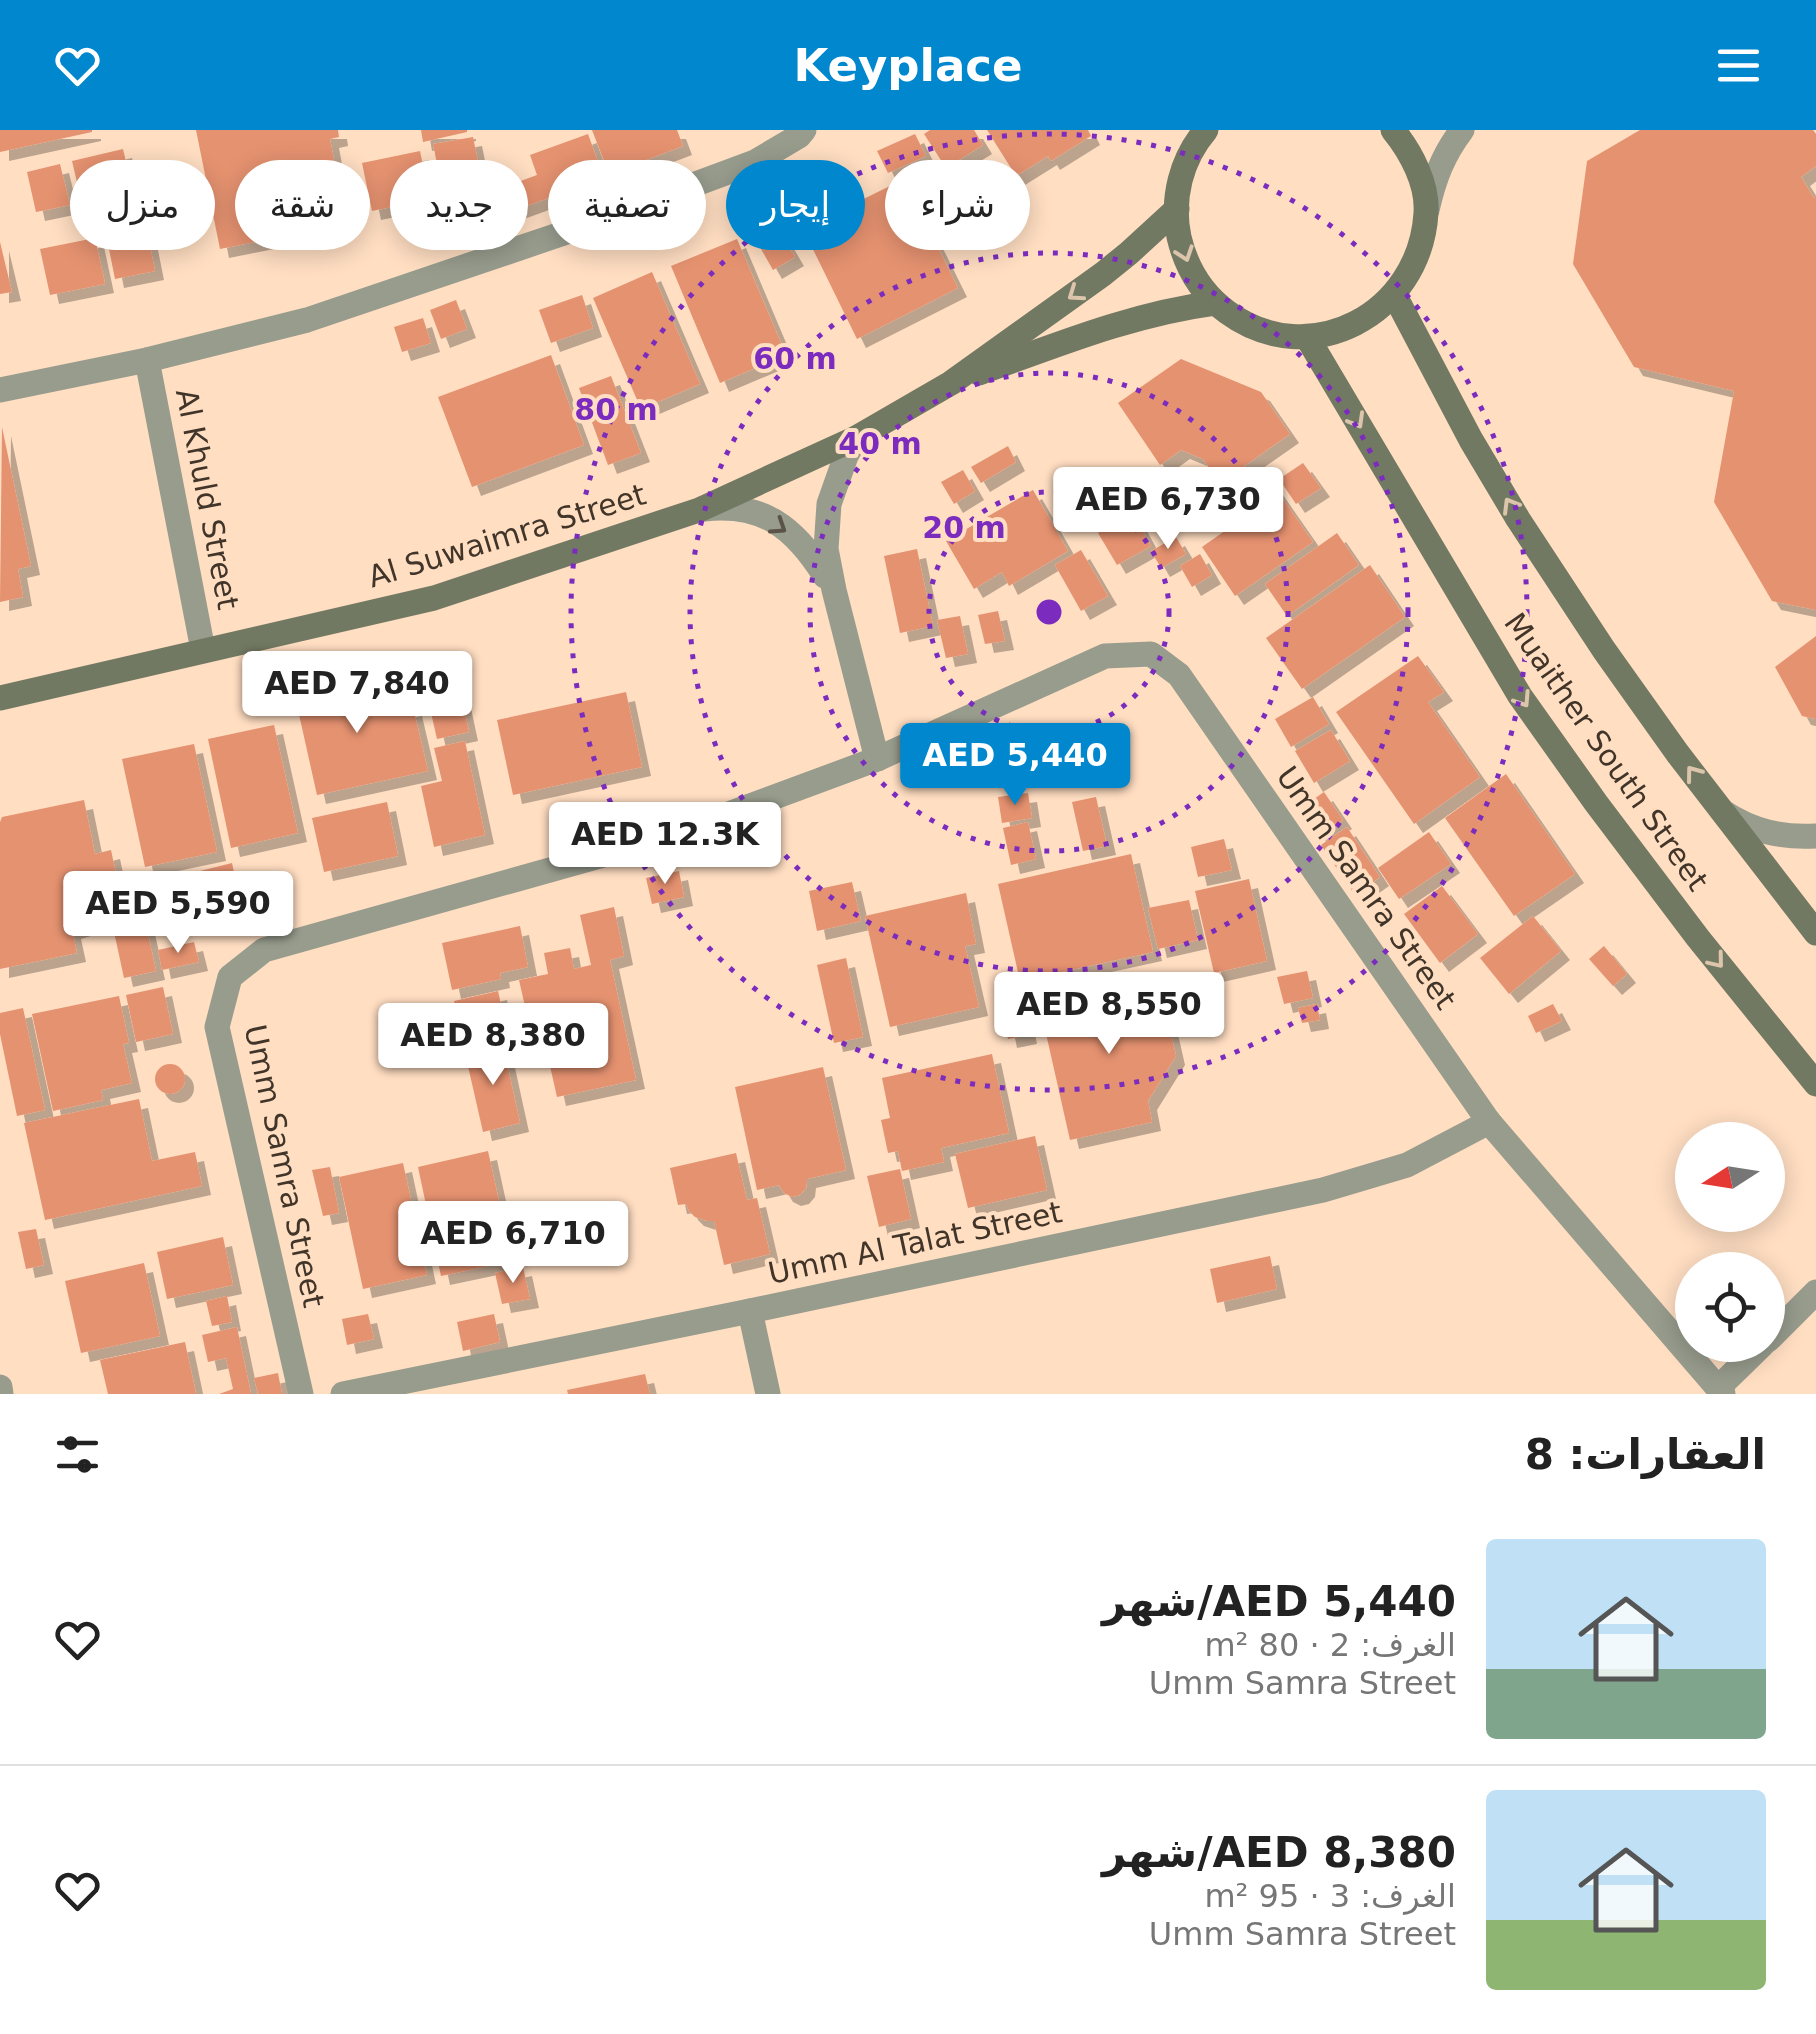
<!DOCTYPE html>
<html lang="ar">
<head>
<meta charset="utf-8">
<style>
	body { margin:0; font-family:"DejaVu Sans",Cairo,sans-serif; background:#f2f2f2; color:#222; direction:rtl; height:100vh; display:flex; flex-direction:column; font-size:38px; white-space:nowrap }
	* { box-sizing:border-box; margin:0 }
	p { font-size:32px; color:#767676 }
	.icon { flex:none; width:55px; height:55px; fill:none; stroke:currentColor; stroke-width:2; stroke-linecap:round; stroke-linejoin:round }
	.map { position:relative; height:1264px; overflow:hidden; direction:ltr }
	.side { display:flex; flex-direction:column; background:#fff; flex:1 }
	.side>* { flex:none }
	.guide { position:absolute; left:30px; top:30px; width:1000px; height:90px; direction:rtl; display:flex; gap:20px }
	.needle { width:65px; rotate:258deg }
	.controls { position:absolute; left:1675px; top:992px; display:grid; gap:20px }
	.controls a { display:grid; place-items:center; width:110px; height:110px; border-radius:50%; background:#fff; box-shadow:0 5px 25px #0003; font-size:50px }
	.price { position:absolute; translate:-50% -85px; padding:0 22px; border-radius:10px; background:#fff; color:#222; font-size:32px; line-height:65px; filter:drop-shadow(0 2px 5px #0008) }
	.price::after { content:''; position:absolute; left:50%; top:60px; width:30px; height:22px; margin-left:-15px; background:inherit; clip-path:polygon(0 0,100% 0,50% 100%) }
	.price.current { background:#0087ce; color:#fff }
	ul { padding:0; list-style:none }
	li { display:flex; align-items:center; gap:30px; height:250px; padding:0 50px }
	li+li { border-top:2px solid #e0e0e0 }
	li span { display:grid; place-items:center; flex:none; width:280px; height:200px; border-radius:10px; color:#555 }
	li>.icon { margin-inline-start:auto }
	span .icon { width:120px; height:120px; fill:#fffc; stroke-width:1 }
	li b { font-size:42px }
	h2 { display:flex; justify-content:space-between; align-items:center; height:120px; padding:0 50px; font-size:42px }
	.tag { padding:0 35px; border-radius:45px; background:#fff; box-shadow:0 5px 25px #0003; font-size:35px; line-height:90px }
	.tag.current { background:#0087ce; color:#fff }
	header { display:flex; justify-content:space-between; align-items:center; height:130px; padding:0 50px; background:#0087ce; color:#fff; font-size:45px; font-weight:700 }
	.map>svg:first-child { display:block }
</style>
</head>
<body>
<header><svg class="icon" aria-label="menu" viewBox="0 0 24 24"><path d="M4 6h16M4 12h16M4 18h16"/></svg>Keyplace<svg class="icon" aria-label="heart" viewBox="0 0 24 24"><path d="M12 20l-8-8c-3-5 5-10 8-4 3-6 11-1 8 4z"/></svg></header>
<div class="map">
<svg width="1816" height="1264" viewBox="0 0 1816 1264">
	<defs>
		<filter id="shadow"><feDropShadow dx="9" dy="9" stdDeviation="0" flood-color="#0004"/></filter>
	</defs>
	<rect width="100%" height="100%" fill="#ffdec2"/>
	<!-- building -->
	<g fill="#e59270" filter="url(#shadow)">
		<polygon points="0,0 92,0 92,2 0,22"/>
		<polygon points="196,0 338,0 339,7 330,9 337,47 326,49 329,63 317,77 306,79 308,90 268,98 270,109 220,119"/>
		<polygon points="421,0 467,0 467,2 423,12"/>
		<polygon points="592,0 677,0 683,16 609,44"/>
		<polygon points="930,0 974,0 983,15 946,38 924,4"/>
		<polygon points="987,0 1088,0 1091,6 1051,31 1048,26 1016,46"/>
		<polygon points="1640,0 1813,0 1816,4 1816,36 1801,47 1814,68 1816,66 1816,480 1772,471 1714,372 1734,261 1634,237 1573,134 1587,31"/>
		<polygon points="588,4 604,48 515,80 507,56 537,45 530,25"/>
		<polygon points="915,4 926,26 888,43 877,21"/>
		<polygon points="473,7 483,56 443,64 433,14"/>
		<polygon points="123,19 138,82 98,91 91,62 80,65 72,31"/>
		<polygon points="420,21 430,69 372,81 362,33"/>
		<polygon points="60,34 70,75 36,82 27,42"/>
		<polygon points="929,35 940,57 923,67 912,44"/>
		<polygon points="904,49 958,158 857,209 803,99"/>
		<polygon points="144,86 155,141 115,149 104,94"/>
		<polygon points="779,100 795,127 773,140 757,112"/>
		<polygon points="95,108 105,154 50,165 40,119"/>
		<polygon points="737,109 786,225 720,253 671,136"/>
		<polygon points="0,112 12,162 0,164"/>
		<polygon points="652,142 700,254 641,279 593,168"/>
		<polygon points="582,165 593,198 551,213 539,180"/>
		<polygon points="456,170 467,199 441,209 430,180"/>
		<polygon points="423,188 431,213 402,222 394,197"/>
		<polygon points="551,225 584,315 472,357 438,267"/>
		<polygon points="1181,229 1261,262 1290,304 1220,353 1203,329 1181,320 1160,335 1118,273"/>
		<polygon points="611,246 641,323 608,335 579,258"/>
		<polygon points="2,297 31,436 18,439 23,467 0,472"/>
		<polygon points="1008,316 1016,332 981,353 971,337"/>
		<polygon points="1303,333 1321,358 1296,374 1279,349"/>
		<polygon points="963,340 975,361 954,374 941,352"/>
		<polygon points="1269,349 1313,412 1235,466 1202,417 1243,388 1233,375"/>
		<polygon points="1033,360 1068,421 1009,456 1002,442 974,459 946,411"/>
		<polygon points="1133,383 1151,416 1117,435 1098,403"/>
		<polygon points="1337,403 1359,435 1287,486 1265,454"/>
		<polygon points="1176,407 1186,424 1161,438 1151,421"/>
		<polygon points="917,419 933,496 900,503 884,426"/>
		<polygon points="1081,420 1108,466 1081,481 1055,435"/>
		<polygon points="1200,424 1212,445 1192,457 1180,436"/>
		<polygon points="1370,435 1405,487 1302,559 1266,508"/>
		<polygon points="998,481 1005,511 985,514 978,485"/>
		<polygon points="960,486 968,524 946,528 937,490"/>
		<polygon points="1816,506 1816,589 1802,586 1775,537"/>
		<polygon points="1418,526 1444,562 1428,572 1480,647 1414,694 1336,582"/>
		<polygon points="454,532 469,602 437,609 421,539"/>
		<polygon points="373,545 382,584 413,577 428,641 317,665 294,562"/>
		<polygon points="626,562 642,637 513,665 497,590"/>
		<polygon points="1313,567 1329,594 1291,617 1275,589"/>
		<polygon points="274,595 298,703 231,718 208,609"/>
		<polygon points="1331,600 1350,631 1314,653 1295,621"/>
		<polygon points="465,611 485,705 434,717 421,656 442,651 434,618"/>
		<polygon points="194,614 217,722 145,737 122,629"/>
		<polygon points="1506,644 1575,744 1514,786 1445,688"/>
		<polygon points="1324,662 1343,690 1319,706 1301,678"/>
		<polygon points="1028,663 1032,688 1002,693 998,667"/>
		<polygon points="1096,667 1107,716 1083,721 1072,672"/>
		<polygon points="84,670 95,724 111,720 118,753 97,758 100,773 82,797 72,800 77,823 0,839 0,692 2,687"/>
		<polygon points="387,672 398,726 324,742 312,688"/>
		<polygon points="1028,692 1036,729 1011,735 1003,698"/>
		<polygon points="1347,697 1380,747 1355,765 1321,715"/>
		<polygon points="1429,702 1451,734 1399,769 1378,738"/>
		<polygon points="1224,709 1232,740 1198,747 1191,717"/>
		<polygon points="1131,724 1153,822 1020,851 998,754"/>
		<polygon points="232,733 240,770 204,778 196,742"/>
		<polygon points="679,741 684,767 652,774 646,748"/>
		<polygon points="191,743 199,778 157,787 150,753"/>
		<polygon points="1249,749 1267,831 1214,843 1195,761"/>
		<polygon points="852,752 861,791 817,801 809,761"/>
		<polygon points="1442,756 1478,804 1440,833 1404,784"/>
		<polygon points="277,763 282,784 249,791 244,770"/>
		<polygon points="966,763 976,814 965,816 979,877 890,897 865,786"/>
		<polygon points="1189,770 1198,810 1158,819 1148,778"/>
		<polygon points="614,777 624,826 610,830 636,950 557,967 545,914 534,916 519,850 548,844 544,823 570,818 574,839 591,835 580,785"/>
		<polygon points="143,781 156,841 124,848 111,788"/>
		<polygon points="1533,786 1561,821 1509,864 1480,828"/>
		<polygon points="520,796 528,837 500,843 501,849 452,860 442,813"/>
		<polygon points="194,812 199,832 162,840 158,820"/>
		<polygon points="1604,816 1627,844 1613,856 1589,829"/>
		<polygon points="846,828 863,907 834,913 817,835"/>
		<polygon points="1307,841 1313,868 1284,874 1277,847"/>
		<polygon points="1159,851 1176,926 1148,971 1152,992 1070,1010 1040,877"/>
		<polygon points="1017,856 1021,879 1005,882 1000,858"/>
		<polygon points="163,857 173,904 136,912 126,865"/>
		<polygon points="498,861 507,902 463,911 454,871"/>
		<polygon points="119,866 129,913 123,914 132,953 101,960 103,970 53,981 32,884"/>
		<polygon points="1317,874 1320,890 1302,893 1298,878"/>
		<polygon points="1553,874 1562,891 1536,903 1528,886"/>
		<polygon points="23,878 45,980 17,986 0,904 0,883"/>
		<polygon points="1024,885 1028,905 1008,909 1004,889"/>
		<polygon points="503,915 520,993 483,1002 465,923"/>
		<polygon points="992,924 1009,1003 941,1018 944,1032 902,1041 898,1021 888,1023 881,990 890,988 882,948"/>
		<circle cx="170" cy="949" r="15"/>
		<polygon points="823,937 846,1040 807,1049 806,1058 800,1065 792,1067 784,1063 779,1055 757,1060 735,957"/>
		<polygon points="139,969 152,1031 195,1022 202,1056 45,1090 24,993"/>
		<polygon points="1035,1006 1047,1060 968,1078 955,1024"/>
		<polygon points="488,1021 512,1131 441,1146 418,1037"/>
		<polygon points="736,1023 747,1070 757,1068 770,1124 724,1135 714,1091 707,1091 695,1087 689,1081 686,1074 678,1075 670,1038"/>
		<polygon points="403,1033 427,1145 363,1159 339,1047"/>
		<polygon points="330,1037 339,1083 323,1086 312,1040"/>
		<polygon points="900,1039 911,1089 879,1097 867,1046"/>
		<polygon points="36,1099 44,1135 26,1139 18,1102"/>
		<polygon points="223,1107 233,1155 167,1169 157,1122"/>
		<polygon points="1270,1126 1277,1159 1217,1173 1210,1139"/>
		<polygon points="144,1133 160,1206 81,1223 65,1151"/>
		<polygon points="523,1137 530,1169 502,1174 495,1143"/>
		<polygon points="227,1166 232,1192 212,1196 206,1171"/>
		<polygon points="368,1184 374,1209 347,1215 342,1189"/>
		<polygon points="494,1184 500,1212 463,1221 457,1192"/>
		<polygon points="237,1197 251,1264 219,1264 233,1259 226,1228 208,1232 202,1205"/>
		<polygon points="185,1212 196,1264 108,1264 100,1230"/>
		<polygon points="278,1243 282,1264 258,1264 254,1248"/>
		<polygon points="645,1244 650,1264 568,1264 567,1260"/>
	</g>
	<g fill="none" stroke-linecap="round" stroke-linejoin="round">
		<!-- street -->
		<g stroke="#979c8d" stroke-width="25">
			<path d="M1427,80C1434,49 1443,25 1462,0"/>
			<polyline points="147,230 203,520"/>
			<polyline points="0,260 147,230 307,190 561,104 755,32 799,6 804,0"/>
			<polyline points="856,308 846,326 829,374 826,419 834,460 877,629"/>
			<path d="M704,379C763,372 795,398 825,446"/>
			<path d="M1723,682C1752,701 1781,708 1816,706"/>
			<polyline points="750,1181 768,1264"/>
			<polyline points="1768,1210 1816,1162"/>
			<polyline points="0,1257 1,1264"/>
			<polyline points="1718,1258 1762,1215"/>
			<polyline points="301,1264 217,897 230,847 264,820 664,708 877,629 1105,526 1151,524 1179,545 1489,992 1723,1264"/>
			<polyline points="343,1264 750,1181 1323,1060 1407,1035 1489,992"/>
		</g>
		<!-- secondary -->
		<g stroke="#727962" stroke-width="25">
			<path d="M1206,0C1181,29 1171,69 1179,107C1186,137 1201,163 1227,182C1310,243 1420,184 1426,83C1428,54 1411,22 1393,0"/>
			<polyline points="1394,164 1471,310 1518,389 1604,520 1678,624 1816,803"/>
			<polyline points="1307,207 1520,566 1596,673 1698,808 1816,954"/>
			<path d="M979,243C1057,215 1132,184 1215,173"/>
			<polyline points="0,568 434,468 699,380 856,308 951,253 1103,144 1129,123 1177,79"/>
		</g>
	</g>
	<!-- one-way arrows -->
	<defs><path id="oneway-chevron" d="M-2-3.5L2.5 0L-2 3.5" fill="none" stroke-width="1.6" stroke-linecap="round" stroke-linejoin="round" transform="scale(2.5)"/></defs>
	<g stroke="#dcc5aa">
		<use href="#oneway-chevron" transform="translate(1185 124) rotate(71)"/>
		<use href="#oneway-chevron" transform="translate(1075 164) rotate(145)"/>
		<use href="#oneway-chevron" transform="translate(1357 291) rotate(60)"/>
		<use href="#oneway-chevron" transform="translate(1510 375) rotate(-121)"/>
		<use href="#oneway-chevron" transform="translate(1523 570) rotate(57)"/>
		<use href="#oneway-chevron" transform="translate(1693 643) rotate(-127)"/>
		<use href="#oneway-chevron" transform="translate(1717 831) rotate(51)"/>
	</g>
	<use stroke="#5b5347" href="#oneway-chevron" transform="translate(779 397) rotate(33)"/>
	<!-- distance rings -->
	<g fill="none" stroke="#7b2cbf" stroke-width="5" stroke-dasharray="5 10">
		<circle cx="1049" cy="482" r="120"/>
		<circle cx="1049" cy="482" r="239"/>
		<circle cx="1049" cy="482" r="359"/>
		<circle cx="1049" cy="482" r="478"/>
	</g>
	<g text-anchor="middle" stroke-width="8" stroke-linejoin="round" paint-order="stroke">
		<!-- street labels -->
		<g font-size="30" fill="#413429" stroke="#ffdec2">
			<text transform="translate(207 369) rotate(79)" y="10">Al Khuld Street</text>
			<text transform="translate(507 406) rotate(-17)" y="10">Al Suwaimra Street</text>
			<text transform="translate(1606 622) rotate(55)" y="10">Muaither South Street</text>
			<text transform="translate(1366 758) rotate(55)" y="10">Umm Samra Street</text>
			<text transform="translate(284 1036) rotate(78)" y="10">Umm Samra Street</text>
			<text transform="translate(915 1113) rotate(-12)" y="10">Umm Al Talat Street</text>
		</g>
	</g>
	<circle cx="1049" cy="482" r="15" fill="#7b2cbf" stroke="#ffdec2" stroke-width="5"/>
	<g font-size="30" text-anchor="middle" font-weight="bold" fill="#7b2cbf" stroke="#ffdec2" stroke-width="8" stroke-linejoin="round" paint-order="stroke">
		<text x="795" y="239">60 m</text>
		<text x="616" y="290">80 m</text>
		<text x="880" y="324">40 m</text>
		<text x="964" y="408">20 m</text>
	</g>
</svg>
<div class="controls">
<a><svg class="needle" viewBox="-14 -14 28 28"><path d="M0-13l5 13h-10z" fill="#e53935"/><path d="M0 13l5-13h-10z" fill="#767676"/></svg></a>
<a><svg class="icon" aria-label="locate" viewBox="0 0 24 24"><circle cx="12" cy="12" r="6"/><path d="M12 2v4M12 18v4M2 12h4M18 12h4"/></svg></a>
</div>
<b class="price" style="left:1168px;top:422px">AED 6,730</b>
<b class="price" style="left:357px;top:606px">AED 7,840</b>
<b class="price current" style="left:1015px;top:678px">AED 5,440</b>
<b class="price" style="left:665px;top:757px">AED 12.3K</b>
<b class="price" style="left:178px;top:826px">AED 5,590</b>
<b class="price" style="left:1109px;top:927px">AED 8,550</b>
<b class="price" style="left:493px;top:958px">AED 8,380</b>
<b class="price" style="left:513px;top:1156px">AED 6,710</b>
<div class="guide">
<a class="tag">شراء</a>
<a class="tag current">إيجار</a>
<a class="tag">تصفية</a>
<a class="tag">جديد</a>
<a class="tag">شقة</a>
<a class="tag">منزل</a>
</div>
</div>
<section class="side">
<h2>العقارات: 8<svg class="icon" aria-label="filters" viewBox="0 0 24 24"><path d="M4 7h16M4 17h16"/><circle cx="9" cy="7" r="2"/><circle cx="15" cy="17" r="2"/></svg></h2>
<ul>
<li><span style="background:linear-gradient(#bfe0f5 65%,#7fa58c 0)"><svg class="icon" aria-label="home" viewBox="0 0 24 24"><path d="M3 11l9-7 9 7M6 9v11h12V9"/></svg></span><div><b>AED 5,440/شهر</b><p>الغرف: 2 · 80 m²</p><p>Umm Samra Street</p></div><svg class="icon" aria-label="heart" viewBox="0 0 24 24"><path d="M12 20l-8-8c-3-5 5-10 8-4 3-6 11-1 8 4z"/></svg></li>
<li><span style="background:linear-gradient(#bfe0f5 65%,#8fb573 0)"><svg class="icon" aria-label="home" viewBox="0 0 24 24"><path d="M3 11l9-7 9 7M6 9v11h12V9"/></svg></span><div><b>AED 8,380/شهر</b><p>الغرف: 3 · 95 m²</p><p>Umm Samra Street</p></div><svg class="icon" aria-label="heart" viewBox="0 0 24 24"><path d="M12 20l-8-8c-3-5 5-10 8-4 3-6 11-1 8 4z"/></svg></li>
</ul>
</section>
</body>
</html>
